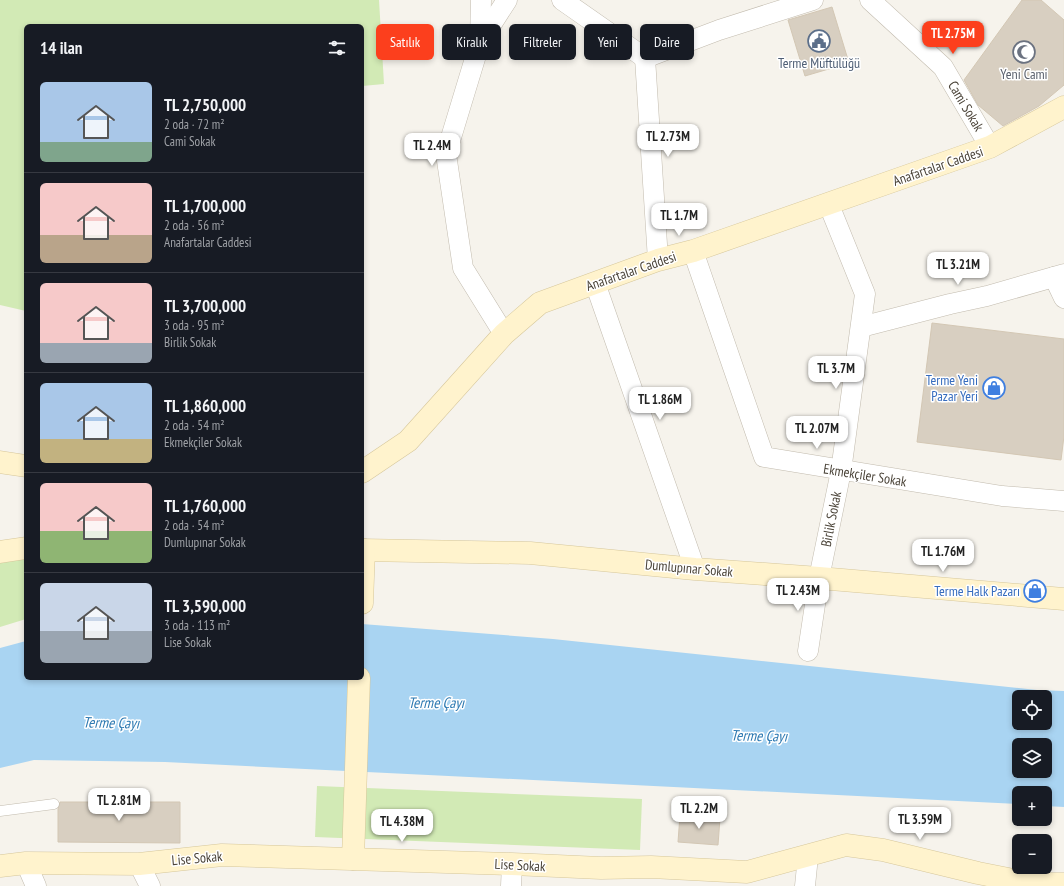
<!DOCTYPE html>
<html lang="tr">
<head>
<meta charset="utf-8">
<style>
	body { margin:0; font-family:"PT Sans Narrow",sans-serif; background:#242831; color:#f1f3f6; height:100vh; display:flex; flex-direction:column; font-size:15px; white-space:nowrap }
	* { box-sizing:border-box; margin:0 }
	p { font-size:13px; color:#9ea1a6 }
	.icon { flex:none; width:22px; height:22px; fill:none; stroke:currentColor; stroke-width:2; stroke-linecap:round; stroke-linejoin:round }
	.map { position:relative; flex:1; overflow:hidden }
	.panel { position:absolute; left:24px; top:24px; width:340px; height:656px; display:flex; flex-direction:column; background:#171b24; border-radius:6px; box-shadow:0 2px 6px #0003 }
	.panel>* { flex:none }
	.guide { position:absolute; left:376px; top:24px; width:380px; height:36px; display:flex; gap:8px }
	.tools { position:absolute; left:1012px; top:690px; display:grid; gap:8px }
	.tools a { display:grid; place-items:center; width:40px; height:40px; border-radius:6px; background:#171b24; box-shadow:0 2px 6px #0003; font-size:20px }
	.price { position:absolute; translate:-50% -34px; padding:0 9px; border-radius:8px; background:#fff; color:#222; font-size:13px; line-height:26px; filter:drop-shadow(0 1px 2px #0008) }
	.price::after { content:''; position:absolute; left:50%; top:24px; width:12px; height:9px; margin-left:-6px; background:inherit; clip-path:polygon(0 0,100% 0,50% 100%) }
	.price.active { background:#fc3f1d; color:#fff }
	ul { padding:0; list-style:none }
	li { display:flex; align-items:center; gap:12px; height:100px; padding:0 16px }
	li+li { border-top:1px solid #363941 }
	li span { display:grid; place-items:center; flex:none; width:112px; height:80px; border-radius:6px; color:#555 }
	li>.icon { margin-inline-start:auto }
	span .icon { width:48px; height:48px; fill:#fffc; stroke-width:1 }
	li b { font-size:17px }
	h2 { display:flex; justify-content:space-between; align-items:center; height:48px; padding:0 16px; font-size:17px }
	.pill { padding:0 14px; border-radius:6px; background:#171b24; box-shadow:0 2px 6px #0003; font-size:14px; line-height:36px }
	.pill.active { background:#fc3f1d; color:#fff }
	.map>svg:first-child { display:block }
</style>
</head>
<body>
<div class="map">
<svg width="1064" height="886" viewBox="0 0 1064 886">
	<rect width="100%" height="100%" fill="#f6f3ec"/>
	<!-- green -->
	<g fill="#d2eab5">
		<polygon points="0,0 379,0 384,84 362,86 362,26 26,26 26,311 0,305"/>
		<polygon points="26,555 26,619 0,627 0,559"/>
		<polygon points="317,786 642,799 640,850 315,837"/>
	</g>
	<!-- water -->
	<path fill="#a9d4f2" fill-rule="evenodd" d="M362,624L553,639L1037,690L1064,691V807L1045,806V793H1019V804L165,762L34,760L0,768V648L26,641V678H362ZM1019,697H1045V723H1019ZM1019,745H1045V771H1019Z"/>
	<!-- building -->
	<g fill="#d8cfc1" stroke="#d3c7b4">
		<polygon points="1022,0 1041,0 1064,20 1064,85 1039,106 1003,126 978,105 964,80"/>
		<polygon points="832,7 849,63 805,76 788,20"/>
		<polygon points="932,323 1064,339 1064,436 1061,460 917,442"/>
		<polygon points="60,802 180,802 180,843 58,842 58,809"/>
		<polygon points="680,815 720,818 718,845 678,842"/>
	</g>
	<g fill="none" stroke-linecap="round" stroke-linejoin="round">
		<!-- lane casing -->
		<g stroke="#c2bbae" stroke-width="11">
			<polyline id="lane" points="0,811 54,804"/>
		</g>
		<!-- street casing -->
		<g stroke="#c2bbae" stroke-width="21">
			<g id="street">
				<polyline points="562,0 645,58 719,30 813,0"/>
				<polyline points="870,0 943,67 990,147"/>
				<polyline points="480,42 481,0"/>
				<polyline points="645,58 658,260"/>
				<polyline points="693,251 764,457 1002,496 1064,501"/>
				<polyline points="1054,277 1064,298"/>
				<polyline points="595,283 695,569"/>
				<polyline points="861,327 950,304 987,296 1064,274"/>
				<polyline points="504,334 463,268 446,154 480,42 507,0"/>
				<polyline points="808,651 819,578 841,471 865,294 829,205"/>
				<polyline points="26,863 36,886"/>
				<polyline points="139,864 150,886"/>
				<polyline points="511,886 512,864"/>
				<polyline points="805,886 808,856"/>
			</g>
		</g>
		<!-- secondary casing -->
		<g stroke="#d6c79b" stroke-width="23">
			<g id="secondary">
				<polyline points="0,462 26,466"/>
				<polyline points="362,472 408,441 504,334 540,303 658,260 693,251 990,147 1064,107"/>
				<polyline points="362,550 530,553 695,569 819,578 1064,599"/>
				<polyline points="0,552 26,548"/>
				<polyline points="362,603 364,550"/>
				<polyline points="353,859 359,678"/>
				<polyline points="0,866 26,863 139,864 222,855 512,864 601,868 651,867 747,872 846,845 883,850 978,873 1033,884 1064,884"/>
			</g>
		</g>
		<!-- lane -->
		<use href="#lane" stroke="#fff" stroke-width="10"/>
		<!-- street -->
		<use href="#street" stroke="#fff" stroke-width="20"/>
		<!-- secondary -->
		<use href="#secondary" stroke="#fff3cd" stroke-width="22"/>
	</g>
	<!-- icons -->
	<defs>
		<g id="civic-ring" transform="scale(1.15)"><circle r="9.5" fill="#fff" stroke="#5c6f8a" stroke-width="1.5"/><path d="M-.6-6.5H3V-4.5H.6V-3L4-1V1h2V6H-6V1h2V-1L-.6-3ZM-1.2 2.5V6h2.4V2.5Z" fill="#5c6f8a"/></g>
		<g id="mosque-ring" transform="scale(1.15)"><circle r="9.5" fill="#fff" stroke="#6b7280" stroke-width="1.5"/><path d="M3.5-4.9A6 6 0 1 0 3.5 4.9A5 5 0 1 1 3.5-4.9Z" fill="#6b7280"/></g>
		<g id="shop-ring" transform="scale(1.15)"><circle r="9.5" fill="#fff" stroke="#3f7fe0" stroke-width="1.5"/><path d="M-5-2.5h2.3a2.7 3.5 0 0 1 5.4 0H5L5.5 6h-11ZM-1.5-2.5h3a1.5 2.3 0 0 0-3 0Z" fill="#3f7fe0"/></g>
	</defs>
	<g fill-rule="evenodd">
		<use href="#civic-ring" x="819" y="41"/>
		<use href="#mosque-ring" x="1024" y="52"/>
		<use href="#shop-ring" x="994" y="388"/>
		<use href="#shop-ring" x="1035" y="591"/>
	</g>
	<g text-anchor="middle" stroke-width="3" stroke-linejoin="round" paint-order="stroke">
		<!-- service labels -->
		<g font-size="14" fill="#4e5e75" stroke="#fff">
			<text x="819" y="68">Terme Müftülüğü</text>
		</g>
		<!-- worship labels -->
		<g font-size="14" fill="#5b616d" stroke="#fff">
			<text x="1024" y="79">Yeni Cami</text>
		</g>
		<!-- street labels -->
		<g font-size="14" fill="#4b4439" stroke="#fff">
			<text transform="translate(966 106) rotate(59)" y="5">Cami Sokak</text>
			<text transform="translate(938 166) rotate(-19)" y="5">Anafartalar Caddesi</text>
			<text transform="translate(631 271) rotate(-19)" y="5">Anafartalar Caddesi</text>
			<text transform="translate(865 475) rotate(9)" y="5">Ekmekçiler Sokak</text>
			<text transform="translate(831 519) rotate(-79)" y="5">Birlik Sokak</text>
			<text transform="translate(689 568) rotate(5)" y="5">Dumlupınar Sokak</text>
			<text transform="translate(197 858) rotate(-5)" y="5">Lise Sokak</text>
			<text transform="translate(520 865) rotate(3)" y="5">Lise Sokak</text>
		</g>
		<!-- shop labels -->
		<g font-size="14" fill="#366cbe" stroke="#fff" text-anchor="end">
			<text x="978" y="385">Terme Yeni<tspan x="978" dy="16">Pazar Yeri</tspan></text>
			<text x="1020" y="596">Terme Halk Pazarı</text>
		</g>
		<!-- water labels -->
		<g font-size="15" font-style="italic" fill="#2e7ab2" stroke="#fff">
			<text x="436" y="708">Terme Çayı</text>
			<text transform="translate(111 723) rotate(1)" y="5">Terme Çayı</text>
			<text transform="translate(759 736) rotate(1)" y="5">Terme Çayı</text>
		</g>
	</g>
</svg>
<div class="tools">
<a><svg class="icon" aria-label="locate" viewBox="0 0 24 24"><circle cx="12" cy="12" r="6"/><path d="M12 2v4M12 18v4M2 12h4M18 12h4"/></svg></a>
<a><svg class="icon" aria-label="layers" viewBox="0 0 24 24"><path d="M12 4l9 5-9 5-9-5zM3 14l9 5 9-5"/></svg></a>
<a>+</a>
<a>−</a>
</div>
<b class="price active" style="left:953px;top:55px">TL 2.75M</b>
<b class="price" style="left:668px;top:158px">TL 2.73M</b>
<b class="price" style="left:432px;top:167px">TL 2.4M</b>
<b class="price" style="left:679px;top:237px">TL 1.7M</b>
<b class="price" style="left:958px;top:286px">TL 3.21M</b>
<b class="price" style="left:836px;top:390px">TL 3.7M</b>
<b class="price" style="left:660px;top:421px">TL 1.86M</b>
<b class="price" style="left:817px;top:450px">TL 2.07M</b>
<b class="price" style="left:943px;top:573px">TL 1.76M</b>
<b class="price" style="left:798px;top:612px">TL 2.43M</b>
<b class="price" style="left:119px;top:822px">TL 2.81M</b>
<b class="price" style="left:699px;top:830px">TL 2.2M</b>
<b class="price" style="left:920px;top:841px">TL 3.59M</b>
<b class="price" style="left:402px;top:843px">TL 4.38M</b>
<div class="guide">
<a class="pill active">Satılık</a>
<a class="pill">Kiralık</a>
<a class="pill">Filtreler</a>
<a class="pill">Yeni</a>
<a class="pill">Daire</a>
</div>
<section class="panel">
<h2>14 ilan<svg class="icon" aria-label="filters" viewBox="0 0 24 24"><path d="M4 7h16M4 17h16"/><circle cx="9" cy="7" r="2"/><circle cx="15" cy="17" r="2"/></svg></h2>
<ul>
<li><span style="background:linear-gradient(#a9c7e8 75%,#7fa58c 0)"><svg class="icon" aria-label="home" viewBox="0 0 24 24"><path d="M3 11l9-7 9 7M6 9v11h12V9"/></svg></span><div><b>TL 2,750,000</b><p>2 oda · 72 m²</p><p>Cami Sokak</p></div></li>
<li><span style="background:linear-gradient(#f6c9c9 65%,#b9a48a 0)"><svg class="icon" aria-label="home" viewBox="0 0 24 24"><path d="M3 11l9-7 9 7M6 9v11h12V9"/></svg></span><div><b>TL 1,700,000</b><p>2 oda · 56 m²</p><p>Anafartalar Caddesi</p></div></li>
<li><span style="background:linear-gradient(#f6c9c9 75%,#9aa5b1 0)"><svg class="icon" aria-label="home" viewBox="0 0 24 24"><path d="M3 11l9-7 9 7M6 9v11h12V9"/></svg></span><div><b>TL 3,700,000</b><p>3 oda · 95 m²</p><p>Birlik Sokak</p></div></li>
<li><span style="background:linear-gradient(#a9c7e8 70%,#c2b280 0)"><svg class="icon" aria-label="home" viewBox="0 0 24 24"><path d="M3 11l9-7 9 7M6 9v11h12V9"/></svg></span><div><b>TL 1,860,000</b><p>2 oda · 54 m²</p><p>Ekmekçiler Sokak</p></div></li>
<li><span style="background:linear-gradient(#f6c9c9 60%,#8fb573 0)"><svg class="icon" aria-label="home" viewBox="0 0 24 24"><path d="M3 11l9-7 9 7M6 9v11h12V9"/></svg></span><div><b>TL 1,760,000</b><p>2 oda · 54 m²</p><p>Dumlupınar Sokak</p></div></li>
<li><span style="background:linear-gradient(#c9d6e8 60%,#9aa5b1 0)"><svg class="icon" aria-label="home" viewBox="0 0 24 24"><path d="M3 11l9-7 9 7M6 9v11h12V9"/></svg></span><div><b>TL 3,590,000</b><p>3 oda · 113 m²</p><p>Lise Sokak</p></div></li>
</ul>
</section>
</div>
</body>
</html>
